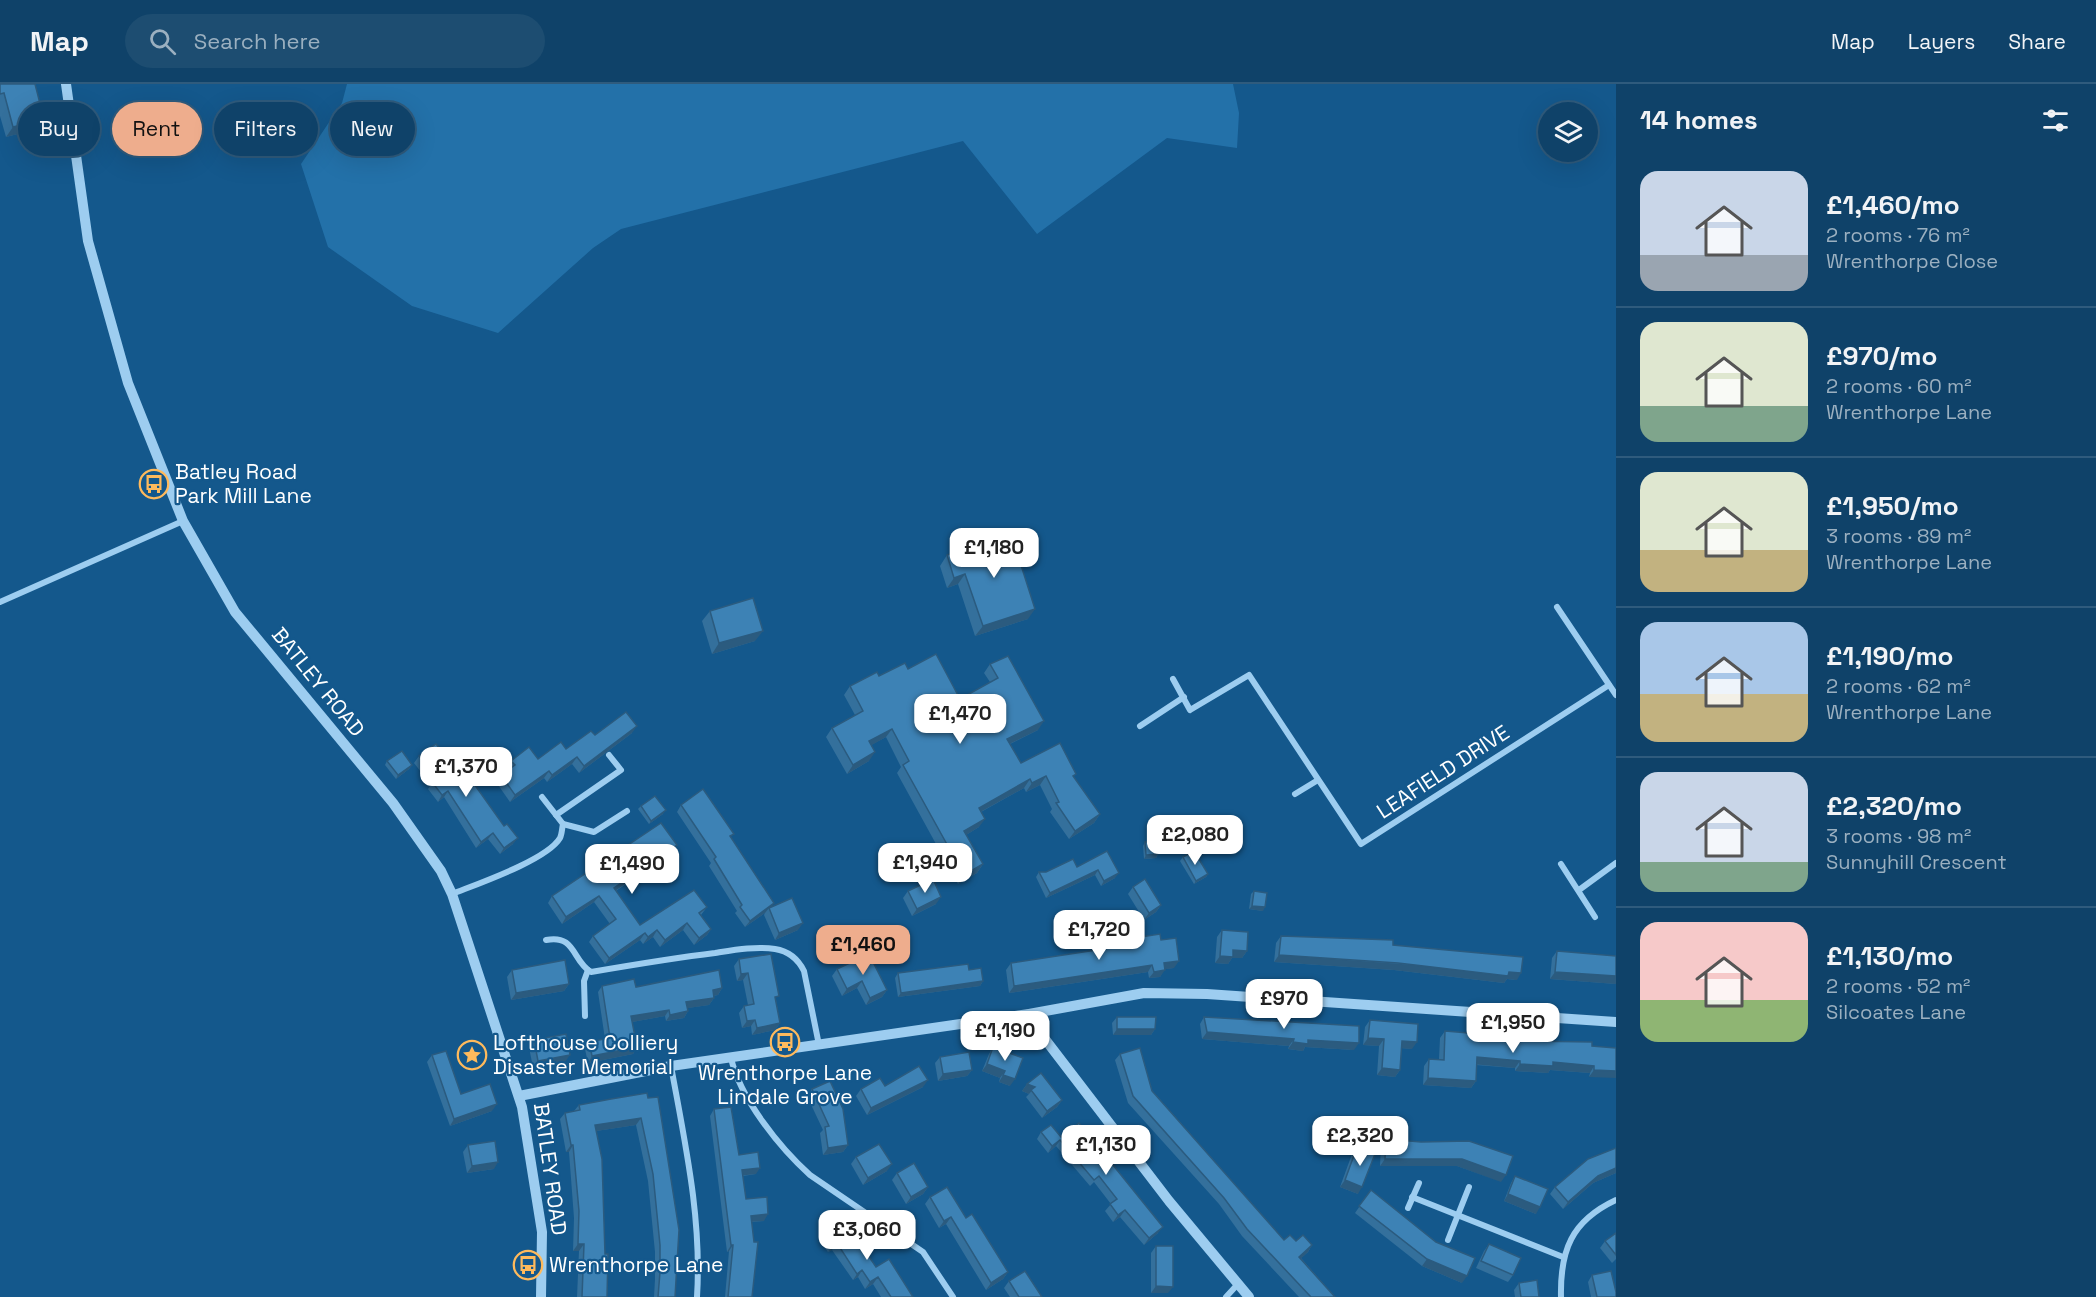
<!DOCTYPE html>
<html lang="en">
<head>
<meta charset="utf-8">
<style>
	body { margin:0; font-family:"Space Grotesk",sans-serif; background:#1d4d71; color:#f1f3f6; height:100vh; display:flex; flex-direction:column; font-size:22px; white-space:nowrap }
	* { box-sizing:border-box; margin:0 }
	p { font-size:20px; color:#9bb0c0 }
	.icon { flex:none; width:33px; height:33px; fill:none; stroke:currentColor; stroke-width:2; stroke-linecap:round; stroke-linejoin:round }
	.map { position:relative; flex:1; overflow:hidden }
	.side { display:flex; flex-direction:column; background:#0f4269; width:480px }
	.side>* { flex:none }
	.top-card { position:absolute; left:18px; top:18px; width:570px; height:54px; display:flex; gap:12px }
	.tools { position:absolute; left:1538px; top:18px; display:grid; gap:12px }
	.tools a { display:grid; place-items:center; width:60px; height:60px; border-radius:50%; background:#0f4269; box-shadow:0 6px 24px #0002,0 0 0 2px #2f5b7d; font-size:30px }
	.price { position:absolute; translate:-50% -51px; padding:0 14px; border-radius:12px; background:#fff; color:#222; font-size:20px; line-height:39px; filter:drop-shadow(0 2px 3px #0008) }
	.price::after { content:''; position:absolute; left:50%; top:36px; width:18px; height:14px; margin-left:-9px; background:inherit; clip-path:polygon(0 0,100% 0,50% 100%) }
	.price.active { background:#eead8d; color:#111 }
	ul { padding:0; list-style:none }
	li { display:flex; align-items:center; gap:18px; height:150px; padding:0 24px }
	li+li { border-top:2px solid #2f5b7d }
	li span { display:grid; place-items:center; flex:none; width:168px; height:120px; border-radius:18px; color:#555 }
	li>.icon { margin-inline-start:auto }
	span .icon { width:72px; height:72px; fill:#fffc; stroke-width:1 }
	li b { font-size:26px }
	h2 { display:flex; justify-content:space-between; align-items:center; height:72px; padding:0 24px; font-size:26px }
	.pill { padding:0 21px; border-radius:27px; background:#0f4269; box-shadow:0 6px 24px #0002,0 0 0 2px #2f5b7d; font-size:21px; line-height:54px }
	.pill.active { background:#eead8d; color:#111 }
	header { display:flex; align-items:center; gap:36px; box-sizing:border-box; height:84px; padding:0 30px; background:#0f4269; border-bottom:2px solid #2f5b7d }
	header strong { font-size:28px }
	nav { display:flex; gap:33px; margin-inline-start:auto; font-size:21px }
	.search { width:420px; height:54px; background:#1d4d71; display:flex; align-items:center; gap:15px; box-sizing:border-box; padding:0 21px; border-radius:33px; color:#9bb0c0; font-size:22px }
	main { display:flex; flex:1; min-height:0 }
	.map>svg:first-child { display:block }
</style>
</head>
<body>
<header>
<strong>Map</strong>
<div class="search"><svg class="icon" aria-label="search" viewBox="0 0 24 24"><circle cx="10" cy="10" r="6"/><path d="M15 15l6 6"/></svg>Search here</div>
<nav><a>Map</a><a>Layers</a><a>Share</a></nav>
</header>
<main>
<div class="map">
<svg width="1616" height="1213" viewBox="0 0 1616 1213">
	<rect width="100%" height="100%" fill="#14588c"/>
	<!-- green -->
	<polygon fill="#2371a9" points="347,0 1233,0 1239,29 1237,64 1167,54 1037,150 963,57 621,145 593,164 498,249 412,222 328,163 301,80 342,19"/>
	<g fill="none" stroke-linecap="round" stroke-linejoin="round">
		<!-- minor -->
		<g stroke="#9dcdf0" stroke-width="6">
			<polyline points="0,518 183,437"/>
			<polyline points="1557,523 1616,611"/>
			<polyline points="1173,595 1190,626 1249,591 1361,760 1609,601"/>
			<polyline points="1140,642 1184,613"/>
			<polyline points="1295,710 1318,696"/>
			<polyline points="556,731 621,686 609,671"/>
			<polyline points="563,740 594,748 627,727"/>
			<polyline points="1561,780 1595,833"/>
			<polyline points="1579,806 1616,779"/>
			<path d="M452,810C477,800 547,776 560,754C562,750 562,744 563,740L542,713"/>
			<path d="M546,856C576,850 572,877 591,888C632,881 673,874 715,869C734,866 756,862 775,865C788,867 798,875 804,887L819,961"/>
			<polyline points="585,932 584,897 588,886"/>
			<path d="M731,974C740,1014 779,1063 810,1091L923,1168L953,1213"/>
			<path d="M671,982C685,1059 702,1135 697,1213"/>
			<polyline points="1412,1113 1563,1173"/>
			<polyline points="1408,1124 1419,1099"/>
			<polyline points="1448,1156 1469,1103"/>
			<polyline points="1226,1213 1237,1201"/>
			<path d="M1561,1213C1560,1167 1571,1137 1616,1116"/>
		</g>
		<!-- tertiary -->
		<g stroke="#9dcdf0" stroke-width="10">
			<polyline points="66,0 88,157 128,299 183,437 235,528 393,719 441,787 452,810 522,1023 542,1148 541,1213"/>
			<polyline points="1029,930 1038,946 1169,1117 1249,1213"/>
			<polyline points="519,1012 671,982 1029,930 1144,909 1207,910 1616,938"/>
		</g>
	</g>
	<!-- wall -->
	<g fill="#34709c">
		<polygon points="0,0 44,35 37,45 6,53 0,32"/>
		<polygon points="947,471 1028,535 975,552 958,500 947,504 940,482"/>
		<polygon points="710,527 755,557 712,570 702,537"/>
		<polygon points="990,580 1038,646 1010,660 1021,679 1074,693 1100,730 1094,739 1069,755 1050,728 1052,725 1040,701 1026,708 1024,704 981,728 979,743 966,751 983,780 977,789 958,800 897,689 901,683 886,653 871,661 869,677 847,690 826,653 832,644 855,631 844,611 850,602 879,592 908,585 960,615 990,598 984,589"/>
		<polygon points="632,649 579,689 572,680 547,698 544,694 510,718 496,698 501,691 508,686 506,684 511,677 538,675 566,665 595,651"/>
		<polygon points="419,672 513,760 500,770 488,755 476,764 444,713 438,718 428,705 431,701 414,679"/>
		<polygon points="387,677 412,681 409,685 396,695 385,681"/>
		<polygon points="681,721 731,754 772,822 798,846 775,856 764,831 765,829 745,843 735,829 737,827 709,782 711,779 677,728"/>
		<polygon points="641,722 663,730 649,740 638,725"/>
		<polygon points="1145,758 1158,770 1156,774 1144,775 1143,762"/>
		<polygon points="677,761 672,768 616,807 640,841 707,823 701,831 711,845 707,851 694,861 683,846 660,863 653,853 643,860 640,856 605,880 589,858 593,852 610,840 594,818 562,840 548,819 552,812"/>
		<polygon points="1107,767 1115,794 1101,802 1095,791 1046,814 1036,793 1039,788 1046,788 1077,783"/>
		<polygon points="1183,773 1208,790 1206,793 1194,800 1180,777"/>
		<polygon points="1133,803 1161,821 1156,828 1144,836 1128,810"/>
		<polygon points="908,807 936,820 912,832 903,814"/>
		<polygon points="1254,807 1263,827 1249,825 1251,810"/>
		<polygon points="1222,846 1247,867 1242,874 1232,874 1228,880 1215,879 1217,853"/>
		<polygon points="1281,852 1393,861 1517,896 1507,895 1504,899 1394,886 1274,878 1276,859"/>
		<polygon points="1121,856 1161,856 1174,884 1164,885 1160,893 1149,894 1148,888 1009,909 1006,886 1011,879 1116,863"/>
		<polygon points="1557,867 1616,872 1616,900 1550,895 1552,874"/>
		<polygon points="739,875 776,916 780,939 775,946 752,951 751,942 742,944 739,929 744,922 748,921 743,896 737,897 734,882"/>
		<polygon points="837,885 887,906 882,913 866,921 857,904 842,912 832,892"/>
		<polygon points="512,886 569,900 564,907 511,916 507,893"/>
		<polygon points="969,886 983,897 980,902 898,913 895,894 898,889"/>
		<polygon points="602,902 636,903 722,904 718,911 713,912 714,914 709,921 687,924 688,927 684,934 666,937 665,932 632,938 637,963 633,970 588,979 585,965 589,958 605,955 598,908"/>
		<polygon points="1117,933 1155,945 1151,951 1113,951 1112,939"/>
		<polygon points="1204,933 1354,966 1305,963 1303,967 1288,965 1289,962 1202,955 1200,940"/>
		<polygon points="1370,936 1412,965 1401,964 1400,986 1395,993 1377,991 1379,962 1363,961 1365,943"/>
		<polygon points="1445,947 1515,957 1616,964 1589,993 1590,989 1550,986 1548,989 1515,987 1515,984 1476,981 1476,997 1471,1004 1423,1001 1424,982 1429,975 1439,975 1440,954"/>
		<polygon points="534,956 565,978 533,984 529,963"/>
		<polygon points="993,963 1010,1002 999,998 1000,994 982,987 989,970"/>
		<polygon points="1120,970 1284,1156 1296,1157 1312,1161 1308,1168 1301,1174 1335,1213 1299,1213 1242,1152 1219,1120 1128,1019 1115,976"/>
		<polygon points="432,971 461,1010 492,1027 450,1042 427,978"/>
		<polygon points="940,973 972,986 967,992 938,997 935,979"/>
		<polygon points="1027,1000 1062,1016 1057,1023 1042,1034 1026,1013 1029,1010 1022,1007"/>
		<polygon points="885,1002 923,1003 867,1031 856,1012 861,1005"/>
		<polygon points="812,1005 848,1061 843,1068 823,1071 820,1049 823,1046 807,1012"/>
		<polygon points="647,1009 675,1213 654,1213 655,1195 655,1168 648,1097 636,1041 596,1047 607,1213 577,1213 579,1167 573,1167 574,1134 569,1068 566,1068 560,1035 565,1029 574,1027 579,1021"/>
		<polygon points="714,1025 739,1071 756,1090 743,1092 746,1115 764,1137 752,1138 752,1213 725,1213 729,1167 727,1168 710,1032"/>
		<polygon points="1041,1048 1061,1053 1158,1149 1144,1161 1120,1133 1113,1138 1105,1127 1111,1120 1094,1098 1090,1102 1056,1062 1048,1069 1037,1055"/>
		<polygon points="1386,1055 1501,1098 1457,1082 1380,1082 1381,1062"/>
		<polygon points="468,1061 494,1085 467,1089 463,1068"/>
		<polygon points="1357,1063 1358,1110 1340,1103 1352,1070"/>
		<polygon points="1616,1064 1616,1089 1593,1099 1563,1125 1550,1110 1555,1103"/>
		<polygon points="856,1073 887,1087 863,1101 851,1080"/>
		<polygon points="897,1089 928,1103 923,1110 906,1120 892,1096"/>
		<polygon points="1515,1092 1536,1130 1504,1117 1511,1099"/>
		<polygon points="1371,1106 1462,1199 1422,1182 1355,1129"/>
		<polygon points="930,1113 1008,1188 1003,1195 986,1206 946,1140 939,1144 925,1120"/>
		<polygon points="843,1141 876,1183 913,1213 881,1213 873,1200 865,1205 858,1193 853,1196 832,1166 828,1168 819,1155 824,1148"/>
		<polygon points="1616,1149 1616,1175 1612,1179 1600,1164 1605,1157"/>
		<polygon points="1489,1160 1513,1191 1508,1198 1476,1184 1484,1167"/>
		<polygon points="1156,1162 1168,1209 1151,1209 1151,1169"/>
		<polygon points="1592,1191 1616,1213 1591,1213 1588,1198"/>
		<polygon points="1009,1197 1042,1213 1010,1213 1004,1204"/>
		<polygon points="1519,1199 1539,1213 1515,1213 1514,1206"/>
	</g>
	<!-- shaded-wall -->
	<g fill="#2b5b7f">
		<polygon points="44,35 37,45 6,53 13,43"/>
		<polygon points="965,490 958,500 947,504 954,494"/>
		<polygon points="1035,525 1028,535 975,552 983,542"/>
		<polygon points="763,547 755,557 712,570 719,559"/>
		<polygon points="1044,637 1038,646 1001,664 1007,655"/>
		<polygon points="637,642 632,649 579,689 584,682"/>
		<polygon points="892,645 886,653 863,666 869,657"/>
		<polygon points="875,668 869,677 847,690 853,681"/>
		<polygon points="577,673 572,680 547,698 552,691"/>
		<polygon points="412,681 409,685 396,695 398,691"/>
		<polygon points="549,687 544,694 510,718 515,711"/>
		<polygon points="1046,692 1040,701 1026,708 1032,699"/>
		<polygon points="1030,695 1024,704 973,732 979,724"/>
		<polygon points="448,707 444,713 438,718 442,711"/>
		<polygon points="666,726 663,730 649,740 651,737"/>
		<polygon points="1100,730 1094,739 1069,755 1075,747"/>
		<polygon points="985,735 979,743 958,756 964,747"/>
		<polygon points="493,749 488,755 476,764 481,758"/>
		<polygon points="518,754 513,760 500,770 504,764"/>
		<polygon points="677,761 672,768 609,811 614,804"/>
		<polygon points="1158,770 1156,774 1144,775 1146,771"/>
		<polygon points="983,780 977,789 958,800 964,791"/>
		<polygon points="1098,786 1095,791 1046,814 1050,809"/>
		<polygon points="1119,789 1115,794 1101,802 1104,797"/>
		<polygon points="1208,790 1206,793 1194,800 1196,797"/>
		<polygon points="599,812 594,818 562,840 566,833"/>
		<polygon points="941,813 936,820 912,832 917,825"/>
		<polygon points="774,819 770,826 769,824 765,829 745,843 750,837"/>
		<polygon points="1161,821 1156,828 1144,836 1149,829"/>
		<polygon points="1252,822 1265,823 1263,827 1249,825"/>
		<polygon points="687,839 683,846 660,863 665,856"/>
		<polygon points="803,839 798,846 775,856 779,849"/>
		<polygon points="711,845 707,851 694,861 699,854"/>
		<polygon points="657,846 653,853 643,860 648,853"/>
		<polygon points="645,849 640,856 605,880 609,874"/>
		<polygon points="1233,866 1247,867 1242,874 1232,874 1228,880 1215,879 1220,872"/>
		<polygon points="1279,871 1509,888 1521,889 1517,896 1507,895 1504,899 1394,886 1274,878"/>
		<polygon points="1179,877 1174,884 1159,886 1164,879"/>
		<polygon points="1152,881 1148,888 1009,909 1014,902"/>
		<polygon points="1165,886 1160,893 1149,894 1154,888"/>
		<polygon points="1555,888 1616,892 1616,900 1550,895"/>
		<polygon points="748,889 743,896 737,897 741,890"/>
		<polygon points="862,897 857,904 842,912 847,905"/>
		<polygon points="983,897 980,902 898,913 901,909"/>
		<polygon points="569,900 564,907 511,916 516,909"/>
		<polygon points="722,904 718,911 708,913 713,906"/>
		<polygon points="887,906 882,913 866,921 870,914"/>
		<polygon points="714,914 709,921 682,925 686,918"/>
		<polygon points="669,926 665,932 627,939 631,932"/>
		<polygon points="688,927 684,934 666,937 670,931"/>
		<polygon points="755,936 751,942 742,944 747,937"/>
		<polygon points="780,939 775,946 752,951 757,944"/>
		<polygon points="1117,945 1155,945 1151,951 1113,951"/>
		<polygon points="1207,948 1294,955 1289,962 1202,955"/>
		<polygon points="1368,954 1384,955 1379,962 1363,961"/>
		<polygon points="1308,956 1359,959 1354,966 1305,963 1303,967 1288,965 1293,958"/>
		<polygon points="1402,957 1417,958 1412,965 1397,964"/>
		<polygon points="637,963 633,970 588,979 592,972"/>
		<polygon points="570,971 565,978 533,984 538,977"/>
		<polygon points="1477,973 1520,977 1515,984 1472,980"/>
		<polygon points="1553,978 1594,982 1590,989 1550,986 1548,989 1515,987 1520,980"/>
		<polygon points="987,980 1005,987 1000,994 982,987"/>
		<polygon points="1382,984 1400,986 1395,993 1377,991"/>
		<polygon points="972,986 967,992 938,997 943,990"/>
		<polygon points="1594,986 1616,987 1616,994 1589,993"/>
		<polygon points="1003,991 1015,995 1010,1002 999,998"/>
		<polygon points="1428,994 1476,997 1471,1004 1423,1001"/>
		<polygon points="928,996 923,1003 867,1031 871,1024"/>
		<polygon points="1027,1000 1035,1003 1029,1010 1022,1007"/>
		<polygon points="1062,1016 1057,1023 1042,1034 1047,1027"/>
		<polygon points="497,1020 492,1027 450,1042 454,1035"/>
		<polygon points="641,1034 636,1041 590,1048 595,1041"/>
		<polygon points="1060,1056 1056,1062 1048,1069 1052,1062"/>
		<polygon points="571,1061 573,1061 569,1068 566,1068"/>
		<polygon points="848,1061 843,1068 823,1071 828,1064"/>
		<polygon points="1385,1075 1462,1075 1506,1091 1501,1098 1457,1082 1380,1082"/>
		<polygon points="498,1078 494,1085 467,1089 472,1082"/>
		<polygon points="892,1080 887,1087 863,1101 868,1094"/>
		<polygon points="760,1084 756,1090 737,1092 742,1086"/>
		<polygon points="1616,1084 1616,1089 1593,1099 1563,1125 1568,1118 1598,1092"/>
		<polygon points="1345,1096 1362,1103 1358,1110 1340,1103"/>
		<polygon points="928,1103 923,1110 906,1120 911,1113"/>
		<polygon points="1508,1110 1540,1123 1536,1130 1504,1117"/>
		<polygon points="1125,1126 1120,1133 1113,1138 1118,1131"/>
		<polygon points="768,1130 764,1137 747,1138 751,1132"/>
		<polygon points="951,1133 946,1140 939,1144 944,1137"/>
		<polygon points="1163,1143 1158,1149 1144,1161 1149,1154"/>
		<polygon points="837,1159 832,1166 828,1168 833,1162"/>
		<polygon points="578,1160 584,1160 579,1167 573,1167"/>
		<polygon points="731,1161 733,1161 729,1167 727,1168"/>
		<polygon points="1312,1161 1308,1168 1295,1180 1299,1173"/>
		<polygon points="1427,1175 1467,1192 1462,1199 1422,1182"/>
		<polygon points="862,1186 858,1193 853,1196 857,1190"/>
		<polygon points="1008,1188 1003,1195 986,1206 991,1199"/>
		<polygon points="878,1193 873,1200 865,1205 870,1198"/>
		<polygon points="1156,1202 1173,1203 1168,1209 1151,1209"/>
	</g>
	<!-- building -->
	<g fill="#3d82b5" stroke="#2b5b7f" stroke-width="1.5">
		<polygon points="0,0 35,0 44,35 13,43 4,9 0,10"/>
		<polygon points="1011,450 1035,525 983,542 965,490 954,494 947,471"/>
		<polygon points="753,514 763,547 719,559 710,527"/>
		<polygon points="936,570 960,615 998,594 990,580 1008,572 1044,637 1007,655 1021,679 1060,659 1076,690 1073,692 1100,730 1075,747 1056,719 1059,718 1046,692 1032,699 1030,695 979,724 985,735 964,747 983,780 964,791 903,681 909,677 892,645 869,657 875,668 853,681 832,644 863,627 850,602 877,588 879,592 905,579 908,585"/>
		<polygon points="626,628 637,642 584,682 577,673 552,691 549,687 515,711 501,691 515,681 511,677 529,663 538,675 561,658 566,665 591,647 595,651"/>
		<polygon points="436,660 462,693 467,690 504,742 507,740 518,754 504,764 493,749 481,758 448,707 442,711 432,698 436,696 419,672"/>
		<polygon points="402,667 412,681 398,691 387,677"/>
		<polygon points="703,705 734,750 730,752 774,819 750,837 740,823 742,821 714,775 716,773 681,721"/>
		<polygon points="655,712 666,726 651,737 641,722"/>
		<polygon points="661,739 677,761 614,804 640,841 694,806 707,823 699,829 711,845 699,854 687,839 665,856 657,846 648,853 645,849 609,874 593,852 616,835 599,812 566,833 552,812"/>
		<polygon points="1157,757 1158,770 1146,771 1145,758"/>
		<polygon points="1107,767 1119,789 1104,797 1098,786 1050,809 1039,788 1046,788 1073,775 1077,783"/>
		<polygon points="1194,767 1208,790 1196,797 1183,773"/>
		<polygon points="933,795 941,813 917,825 908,807"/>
		<polygon points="1145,795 1161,821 1149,829 1133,803"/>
		<polygon points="1254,807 1267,809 1265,823 1252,822"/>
		<polygon points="792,814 803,839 779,849 769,824"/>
		<polygon points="1222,846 1248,848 1247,867 1233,866 1233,873 1220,872"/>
		<polygon points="1160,850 1161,856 1176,854 1179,877 1164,879 1165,886 1154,888 1152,881 1014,902 1011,879 1122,862 1121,856"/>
		<polygon points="1281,852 1393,856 1393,861 1523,873 1521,889 1509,888 1508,892 1398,879 1279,871"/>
		<polygon points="1557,867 1616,872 1616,892 1555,888"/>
		<polygon points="771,870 779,912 775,913 780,939 757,944 755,936 747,937 744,922 754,920 748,889 741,890 739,875"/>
		<polygon points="869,870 887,906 870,914 862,897 847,905 837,885"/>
		<polygon points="565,876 569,900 516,909 512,886"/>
		<polygon points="968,880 969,886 981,884 983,897 901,909 898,889"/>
		<polygon points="719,886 722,904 713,906 714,914 686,918 688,927 670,931 669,926 631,932 637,963 592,972 589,958 610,954 602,902 634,895 636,903"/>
		<polygon points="1117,933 1156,933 1155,945 1117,945"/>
		<polygon points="1204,933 1359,942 1359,959 1308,956 1308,960 1293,958 1294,955 1207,948"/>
		<polygon points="1370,936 1418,940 1417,958 1402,957 1400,986 1382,984 1384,955 1368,954"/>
		<polygon points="1445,947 1515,953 1515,957 1592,958 1592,962 1616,964 1616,987 1594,986 1594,982 1553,978 1553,982 1520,980 1520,977 1477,973 1476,997 1428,994 1429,975 1444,976"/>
		<polygon points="566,950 570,971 538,977 534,956"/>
		<polygon points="993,963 1023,974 1015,995 1003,991 1005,987 987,980"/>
		<polygon points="1140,964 1152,1007 1284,1156 1290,1151 1296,1157 1303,1151 1312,1161 1299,1173 1335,1213 1311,1213 1247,1145 1224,1114 1133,1012 1120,970"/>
		<polygon points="446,967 461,1010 490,1000 497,1020 454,1035 432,971"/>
		<polygon points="969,968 972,986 943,990 940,973"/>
		<polygon points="919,982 928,996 871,1024 861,1005 880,994 885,1002"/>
		<polygon points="1041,989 1062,1016 1047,1027 1031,1006 1035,1003 1027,1000"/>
		<polygon points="830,997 843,1025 848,1061 828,1064 825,1043 829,1042 812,1005"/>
		<polygon points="647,1009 648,1014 658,1013 679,1146 675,1213 658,1213 660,1188 660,1161 653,1090 641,1034 595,1041 602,1075 605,1170 608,1170 607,1213 582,1213 584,1160 578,1160 579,1127 573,1061 571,1061 565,1029 580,1026 579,1021 611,1015"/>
		<polygon points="731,1023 739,1071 758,1068 760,1084 742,1086 746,1115 767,1113 768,1130 751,1132 754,1158 758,1158 752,1213 728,1213 733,1161 731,1161 714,1025"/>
		<polygon points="1079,1039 1163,1143 1149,1154 1125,1126 1118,1131 1110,1120 1117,1115 1099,1092 1094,1096 1060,1056 1052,1062 1041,1048 1051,1041 1061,1053"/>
		<polygon points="1386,1055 1421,1058 1469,1057 1513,1072 1506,1091 1462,1075 1385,1075"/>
		<polygon points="495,1057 498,1078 472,1082 468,1061"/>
		<polygon points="879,1060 892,1080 868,1094 856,1073"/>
		<polygon points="1357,1063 1375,1070 1362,1103 1345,1096"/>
		<polygon points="1616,1064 1616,1084 1598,1092 1568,1118 1555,1103 1588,1075"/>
		<polygon points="914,1079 928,1103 911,1113 897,1089"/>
		<polygon points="1515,1092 1548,1105 1540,1123 1508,1110"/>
		<polygon points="947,1103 966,1134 972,1130 1008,1188 991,1199 951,1133 944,1137 930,1113"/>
		<polygon points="1371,1106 1436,1158 1475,1174 1467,1192 1427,1175 1359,1122"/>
		<polygon points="840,1137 843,1141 846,1139 876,1183 889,1175 913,1213 891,1213 878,1193 870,1198 862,1186 857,1190 837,1159 833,1162 824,1148"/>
		<polygon points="1616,1149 1616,1171 1605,1157"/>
		<polygon points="1489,1160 1521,1174 1513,1191 1481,1177"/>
		<polygon points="1156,1162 1173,1162 1173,1203 1156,1202"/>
		<polygon points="1025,1187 1042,1213 1019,1213 1009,1197"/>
		<polygon points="1611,1187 1616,1208 1616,1213 1597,1213 1592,1191"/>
		<polygon points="1537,1196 1539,1213 1521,1213 1519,1199"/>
	</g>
	<!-- icons -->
	<defs>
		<g id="bus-ring" transform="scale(1.5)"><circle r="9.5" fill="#14588c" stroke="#ffba5c" stroke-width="1.5"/><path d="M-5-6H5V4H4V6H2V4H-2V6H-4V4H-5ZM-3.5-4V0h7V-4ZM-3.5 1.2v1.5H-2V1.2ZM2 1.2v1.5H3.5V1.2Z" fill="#ffba5c"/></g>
		<g id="sight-ring" transform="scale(1.5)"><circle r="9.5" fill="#14588c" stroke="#ffba5c" stroke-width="1.5"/><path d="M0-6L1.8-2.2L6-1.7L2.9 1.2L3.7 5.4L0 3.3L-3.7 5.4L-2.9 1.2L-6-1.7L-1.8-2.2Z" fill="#ffba5c"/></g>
	</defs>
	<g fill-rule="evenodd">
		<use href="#bus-ring" x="154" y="400"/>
		<use href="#bus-ring" x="785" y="958"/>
		<use href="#sight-ring" x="472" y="971"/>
		<use href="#bus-ring" x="528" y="1181"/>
	</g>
	<g text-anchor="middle" stroke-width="4.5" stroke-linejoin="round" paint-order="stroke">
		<!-- poi labels -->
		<g font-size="21" fill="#fff" stroke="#14588c" text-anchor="start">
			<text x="175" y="395">Batley Road<tspan x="175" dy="24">Park Mill Lane</tspan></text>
			<text x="493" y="966">Lofthouse Colliery<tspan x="493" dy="24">Disaster Memorial</tspan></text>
			<text x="785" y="996" text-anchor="middle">Wrenthorpe Lane<tspan x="785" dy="24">Lindale Grove</tspan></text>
			<text x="549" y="1188">Wrenthorpe Lane</text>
		</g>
		<!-- street labels -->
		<g font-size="21" fill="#fff" stroke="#14588c">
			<text transform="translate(318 598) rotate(51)" y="7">BATLEY ROAD</text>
			<text transform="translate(1443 688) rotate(-33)" y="7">LEAFIELD DRIVE</text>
			<text transform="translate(550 1085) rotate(82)" y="7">BATLEY ROAD</text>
		</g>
	</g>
</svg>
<div class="tools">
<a><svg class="icon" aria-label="layers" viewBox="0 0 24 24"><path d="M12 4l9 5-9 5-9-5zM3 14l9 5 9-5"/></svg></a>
</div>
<b class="price" style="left:994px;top:495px">£1,180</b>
<b class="price" style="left:960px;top:661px">£1,470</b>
<b class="price" style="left:466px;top:714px">£1,370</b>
<b class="price" style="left:1195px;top:782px">£2,080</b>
<b class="price" style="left:925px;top:810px">£1,940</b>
<b class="price" style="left:632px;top:811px">£1,490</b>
<b class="price" style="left:1099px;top:877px">£1,720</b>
<b class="price active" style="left:863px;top:892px">£1,460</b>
<b class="price" style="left:1284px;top:946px">£970</b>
<b class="price" style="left:1513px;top:970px">£1,950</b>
<b class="price" style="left:1005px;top:978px">£1,190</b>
<b class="price" style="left:1360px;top:1083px">£2,320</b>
<b class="price" style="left:1106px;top:1092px">£1,130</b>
<b class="price" style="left:867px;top:1177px">£3,060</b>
<div class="top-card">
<a class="pill">Buy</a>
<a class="pill active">Rent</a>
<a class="pill">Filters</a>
<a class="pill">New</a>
</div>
</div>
<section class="side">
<h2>14 homes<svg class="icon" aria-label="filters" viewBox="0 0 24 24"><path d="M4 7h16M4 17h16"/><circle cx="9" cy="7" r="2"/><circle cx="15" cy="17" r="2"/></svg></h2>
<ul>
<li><span style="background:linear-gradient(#c9d6e8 70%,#9aa5b1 0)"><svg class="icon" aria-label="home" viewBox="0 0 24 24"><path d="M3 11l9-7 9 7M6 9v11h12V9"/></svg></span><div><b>£1,460/mo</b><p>2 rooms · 76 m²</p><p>Wrenthorpe Close</p></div></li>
<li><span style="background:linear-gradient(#dfe7d0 70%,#7fa58c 0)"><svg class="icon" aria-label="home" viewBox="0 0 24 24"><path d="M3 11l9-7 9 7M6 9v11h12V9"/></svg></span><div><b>£970/mo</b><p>2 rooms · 60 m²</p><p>Wrenthorpe Lane</p></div></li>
<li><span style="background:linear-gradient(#dfe7d0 65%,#c2b280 0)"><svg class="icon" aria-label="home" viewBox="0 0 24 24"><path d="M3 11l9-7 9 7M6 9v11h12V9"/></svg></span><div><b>£1,950/mo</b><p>3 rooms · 89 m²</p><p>Wrenthorpe Lane</p></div></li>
<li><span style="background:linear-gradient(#a9c7e8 60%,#c2b280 0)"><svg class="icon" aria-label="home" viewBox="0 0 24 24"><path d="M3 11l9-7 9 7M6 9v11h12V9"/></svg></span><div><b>£1,190/mo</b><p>2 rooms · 62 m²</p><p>Wrenthorpe Lane</p></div></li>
<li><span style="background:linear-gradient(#c9d6e8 75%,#7fa58c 0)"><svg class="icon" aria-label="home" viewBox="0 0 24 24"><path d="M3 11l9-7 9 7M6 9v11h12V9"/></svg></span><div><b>£2,320/mo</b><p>3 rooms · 98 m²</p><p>Sunnyhill Crescent</p></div></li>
<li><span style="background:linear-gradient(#f6c9c9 65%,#8fb573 0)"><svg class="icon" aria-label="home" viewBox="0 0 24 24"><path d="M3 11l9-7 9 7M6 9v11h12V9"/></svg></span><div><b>£1,130/mo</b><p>2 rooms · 52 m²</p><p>Silcoates Lane</p></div></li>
</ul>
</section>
</main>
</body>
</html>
